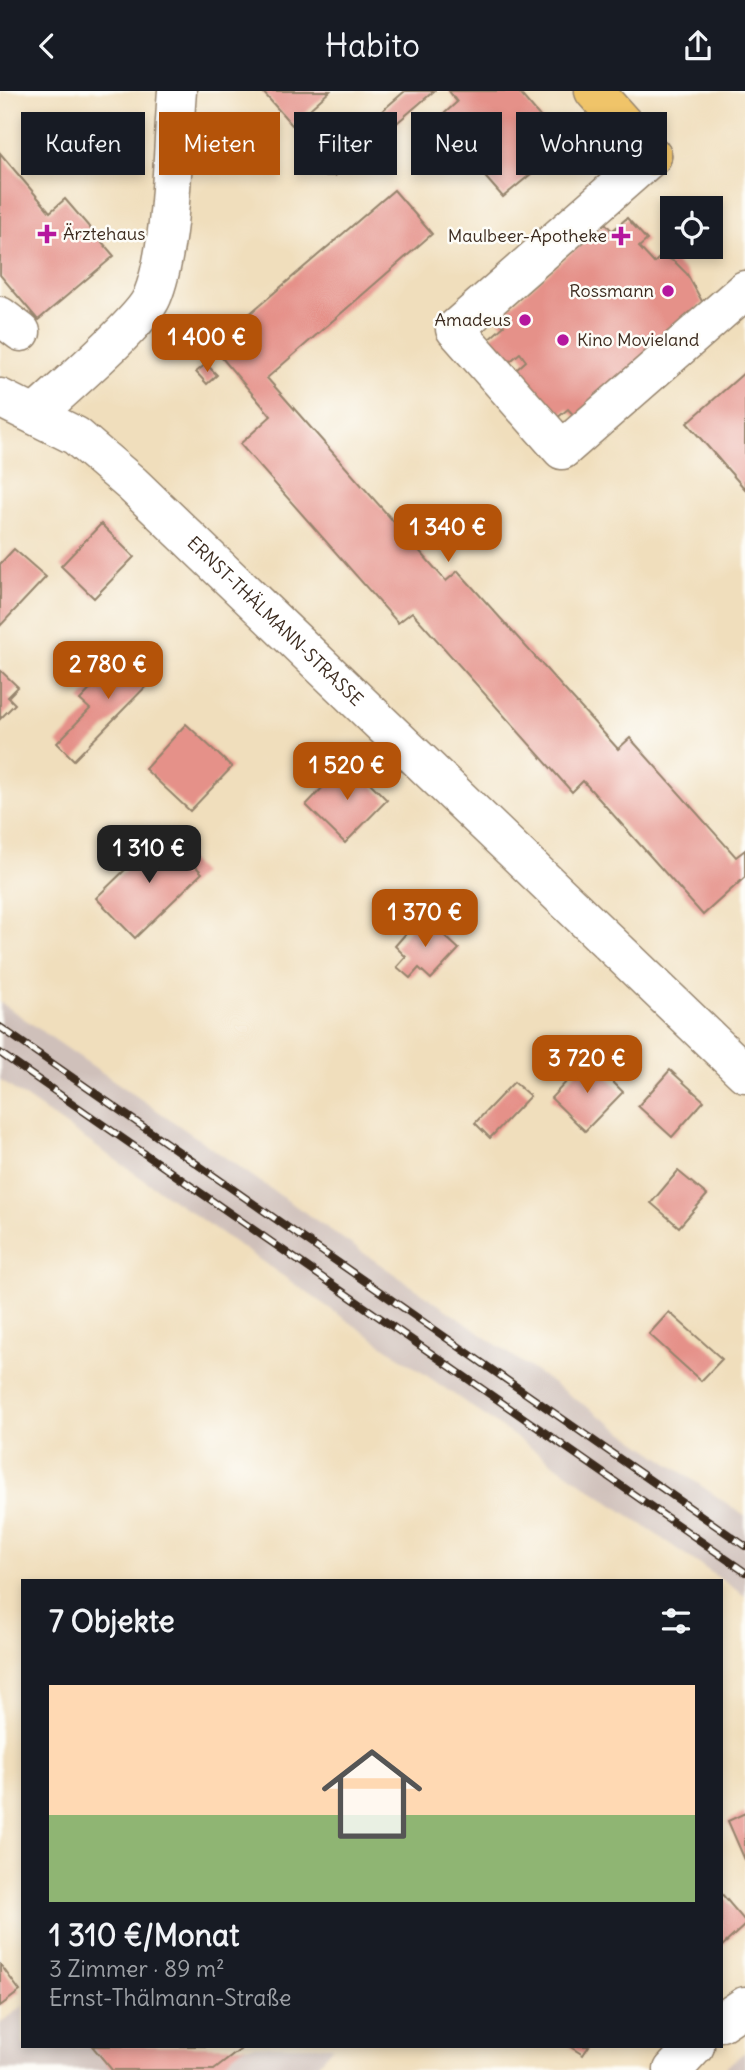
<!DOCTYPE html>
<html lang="de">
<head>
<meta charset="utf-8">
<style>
	body { margin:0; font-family:Delius,sans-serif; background:#20242c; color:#f1f3f6; height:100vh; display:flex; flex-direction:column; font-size:26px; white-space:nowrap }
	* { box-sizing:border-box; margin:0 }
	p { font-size:23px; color:#9ea1a6 }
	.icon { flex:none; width:38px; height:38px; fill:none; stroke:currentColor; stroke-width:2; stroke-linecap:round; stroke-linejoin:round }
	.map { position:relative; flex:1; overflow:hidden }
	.side { position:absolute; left:21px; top:1488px; width:702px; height:469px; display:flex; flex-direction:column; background:#171b24; border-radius:0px; box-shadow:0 4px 10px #0003 }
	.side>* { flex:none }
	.hud { position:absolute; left:21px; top:21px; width:704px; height:63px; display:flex; gap:14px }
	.fabs { position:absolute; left:660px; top:105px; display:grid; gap:14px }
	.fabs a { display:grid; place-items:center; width:63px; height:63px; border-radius:0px; background:#171b24; box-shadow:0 4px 10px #0003; font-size:35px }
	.price { position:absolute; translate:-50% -60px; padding:0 16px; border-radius:14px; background:#b45309; color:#fff; font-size:23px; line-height:46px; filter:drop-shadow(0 2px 4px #0008) }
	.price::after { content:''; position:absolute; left:50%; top:42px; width:21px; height:16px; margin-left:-10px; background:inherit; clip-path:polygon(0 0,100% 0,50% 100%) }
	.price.selected { background:#222; color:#fff }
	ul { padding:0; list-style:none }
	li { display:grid; align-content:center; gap:14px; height:371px; padding:0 28px }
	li+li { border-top:2px solid #363941 }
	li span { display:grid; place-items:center; height:217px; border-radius:0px; color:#555 }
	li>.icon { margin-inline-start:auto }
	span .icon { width:126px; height:126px; fill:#fffc; stroke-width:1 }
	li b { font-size:30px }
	h2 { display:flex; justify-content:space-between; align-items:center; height:84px; padding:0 28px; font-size:30px }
	.pill { padding:0 24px; border-radius:0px; background:#171b24; box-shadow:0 4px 10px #0003; font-size:24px; line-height:63px }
	.pill.selected { background:#b45309; color:#fff }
	header { display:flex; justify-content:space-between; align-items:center; height:91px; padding:0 28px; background:#171b24; font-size:32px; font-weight:600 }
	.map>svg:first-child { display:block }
</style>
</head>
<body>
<header><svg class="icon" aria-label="back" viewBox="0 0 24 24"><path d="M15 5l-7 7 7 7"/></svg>Habito<svg class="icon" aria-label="share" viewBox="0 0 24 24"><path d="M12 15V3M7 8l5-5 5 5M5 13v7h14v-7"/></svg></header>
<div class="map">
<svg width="745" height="1979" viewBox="0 0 745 1979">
	<rect width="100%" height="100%" fill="#fdfcf7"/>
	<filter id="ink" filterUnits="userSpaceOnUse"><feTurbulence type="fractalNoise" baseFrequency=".0143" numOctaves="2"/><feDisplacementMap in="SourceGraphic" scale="14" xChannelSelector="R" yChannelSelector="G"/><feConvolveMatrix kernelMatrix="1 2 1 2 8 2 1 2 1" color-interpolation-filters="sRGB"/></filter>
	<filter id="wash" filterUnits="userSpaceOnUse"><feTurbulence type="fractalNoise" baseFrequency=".00686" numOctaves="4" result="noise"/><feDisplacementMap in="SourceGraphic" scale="28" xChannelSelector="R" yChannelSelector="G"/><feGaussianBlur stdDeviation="1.57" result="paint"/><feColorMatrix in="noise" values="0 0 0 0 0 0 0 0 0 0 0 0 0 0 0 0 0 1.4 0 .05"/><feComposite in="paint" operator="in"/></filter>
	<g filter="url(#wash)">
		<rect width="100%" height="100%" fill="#f0debc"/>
		<!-- industrial -->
		<g fill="#cfc0ba">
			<polygon points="0,911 745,1425 745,1505 0,989"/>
			<polygon points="23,1914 23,1955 333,1955 313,1979 0,1979 0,1932"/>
			<polygon points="745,1961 745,1979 724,1979 727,1975"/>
		</g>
		<g id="blocks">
			<!-- building -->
			<g fill="#e59189">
				<polygon points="262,0 330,0 292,34"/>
				<polygon points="405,0 434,0 335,85 308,84 309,66 329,66"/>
				<polygon points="449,0 518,0 565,55 503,106 436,30 457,11"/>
				<polygon points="0,62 50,121 65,108 114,165 38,229 0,184"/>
				<polygon points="394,99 432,143 267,287 446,490 458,480 618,658 630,647 736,766 745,759 745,786 703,824 583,690 572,701 412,521 398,532 240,353 271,325 212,255"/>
				<polygon points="627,127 647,149 639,156 654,172 662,164 675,171 687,183 703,212 580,331 568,318 557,327 515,280 526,270 520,262 508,272 488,249 504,235 497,227 605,132 612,140"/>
				<polygon points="206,273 217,284 207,293 196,281"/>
				<polygon points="745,281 745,398 687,332"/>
				<polygon points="101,433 134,466 94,507 61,475"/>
				<polygon points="14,458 46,486 0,535 0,473"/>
				<polygon points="129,558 157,584 74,669 57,652 90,618 80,609"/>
				<polygon points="0,579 18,596 8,606 15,613 0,628"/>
				<polygon points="186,633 232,676 190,720 145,678"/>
				<polygon points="348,670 387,709 345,752 306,714"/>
				<polygon points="163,742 202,782 135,847 96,807"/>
				<polygon points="422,824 459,858 431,888 419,877 410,887 397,876 406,866 395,855"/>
				<polygon points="589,967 623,1001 585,1040 551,1007"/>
				<polygon points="670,979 704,1010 672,1046 638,1015"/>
				<polygon points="514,991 530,1005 490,1047 475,1032"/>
				<polygon points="678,1080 707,1104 679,1136 651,1112"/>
				<polygon points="669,1221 722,1268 701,1290 649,1243"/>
				<polygon points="745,1722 745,1769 728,1730"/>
				<polygon points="721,1802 745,1830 745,1834 721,1856"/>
				<polygon points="0,1873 20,1900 0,1915"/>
				<polygon points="92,1955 245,1955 214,1979 112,1979"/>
				<polygon points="569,1955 589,1955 583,1964"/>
			</g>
		</g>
	</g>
	<g filter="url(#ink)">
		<use href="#blocks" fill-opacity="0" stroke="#96846d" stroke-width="2"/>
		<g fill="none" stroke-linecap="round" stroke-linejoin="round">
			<!-- minor casing -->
			<g stroke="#96846d" stroke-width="41">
				<g id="minor">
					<polyline points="652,65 455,238 562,359 745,199"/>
					<polyline points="0,225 21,241"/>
					<path id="s1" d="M0,307L76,345L132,393L745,982"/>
					<path d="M36,323C60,300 142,231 152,206C173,155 172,58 177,0"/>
					<polyline points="721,1931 745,1915"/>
					<polyline points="673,1979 695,1955"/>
				</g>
			</g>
			<!-- major casing -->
			<g stroke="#96846d" stroke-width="41">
				<polyline id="major" points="594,0 652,65"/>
			</g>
			<!-- minor -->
			<use href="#minor" stroke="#fff" stroke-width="38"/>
			<!-- major -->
			<use href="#major" stroke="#f0c469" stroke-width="38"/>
			<!-- rail casing -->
			<g stroke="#3b2a1e" stroke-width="8">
				<g id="rail">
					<polyline points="0,936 745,1455"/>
					<polyline points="0,962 745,1481"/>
				</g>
			</g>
			<!-- rail -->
			<use href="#rail" stroke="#fdfcf7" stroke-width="5" stroke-dasharray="16" stroke-linecap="butt"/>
		</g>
	</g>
	<!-- markers -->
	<g fill="#b5179e" stroke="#fdfcf7" stroke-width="2.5">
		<path d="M43.5 132.5h7v7h7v7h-7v7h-7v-7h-7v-7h7z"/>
		<path d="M617.5 134.5h7v7h7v7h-7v7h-7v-7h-7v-7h7z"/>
		<circle cx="668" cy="200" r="7"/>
		<circle cx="525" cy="229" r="7"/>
		<circle cx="563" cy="249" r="7"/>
	</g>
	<g text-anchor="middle" stroke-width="5" stroke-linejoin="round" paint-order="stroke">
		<!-- poi labels -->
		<g font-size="18" fill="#3b2a1e" stroke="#fdfcf7" text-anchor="end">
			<text x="63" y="149" text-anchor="start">Ärztehaus</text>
			<text x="607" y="151">Maulbeer-Apotheke</text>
			<text x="654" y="206">Rossmann</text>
			<text x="511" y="235">Amadeus</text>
			<text x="577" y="255" text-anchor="start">Kino Movieland</text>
		</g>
		<!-- street labels -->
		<g font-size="18" fill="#3b2a1e" stroke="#fdfcf7">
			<text dy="6" stroke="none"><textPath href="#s1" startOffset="357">ERNST-THÄLMANN-STRASSE</textPath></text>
		</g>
	</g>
</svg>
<div class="fabs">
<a><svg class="icon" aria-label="locate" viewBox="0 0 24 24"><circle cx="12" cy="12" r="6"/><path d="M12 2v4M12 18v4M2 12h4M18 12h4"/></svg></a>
</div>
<b class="price" style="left:207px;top:283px">1 400 €</b>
<b class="price" style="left:448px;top:473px">1 340 €</b>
<b class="price" style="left:108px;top:610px">2 780 €</b>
<b class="price" style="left:347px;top:711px">1 520 €</b>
<b class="price selected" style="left:149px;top:794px">1 310 €</b>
<b class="price" style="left:425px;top:858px">1 370 €</b>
<b class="price" style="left:587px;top:1004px">3 720 €</b>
<div class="hud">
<a class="pill">Kaufen</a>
<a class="pill selected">Mieten</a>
<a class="pill">Filter</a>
<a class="pill">Neu</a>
<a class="pill">Wohnung</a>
</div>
<section class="side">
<h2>7 Objekte<svg class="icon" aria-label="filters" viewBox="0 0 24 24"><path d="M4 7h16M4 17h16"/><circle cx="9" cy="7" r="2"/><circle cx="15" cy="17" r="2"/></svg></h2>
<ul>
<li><span style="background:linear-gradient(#ffd9b3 60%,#8fb573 0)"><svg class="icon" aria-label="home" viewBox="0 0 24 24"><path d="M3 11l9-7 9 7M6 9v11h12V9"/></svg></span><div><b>1 310 €/Monat</b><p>3 Zimmer · 89 m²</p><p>Ernst-Thälmann-Straße</p></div></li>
</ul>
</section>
</div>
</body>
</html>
